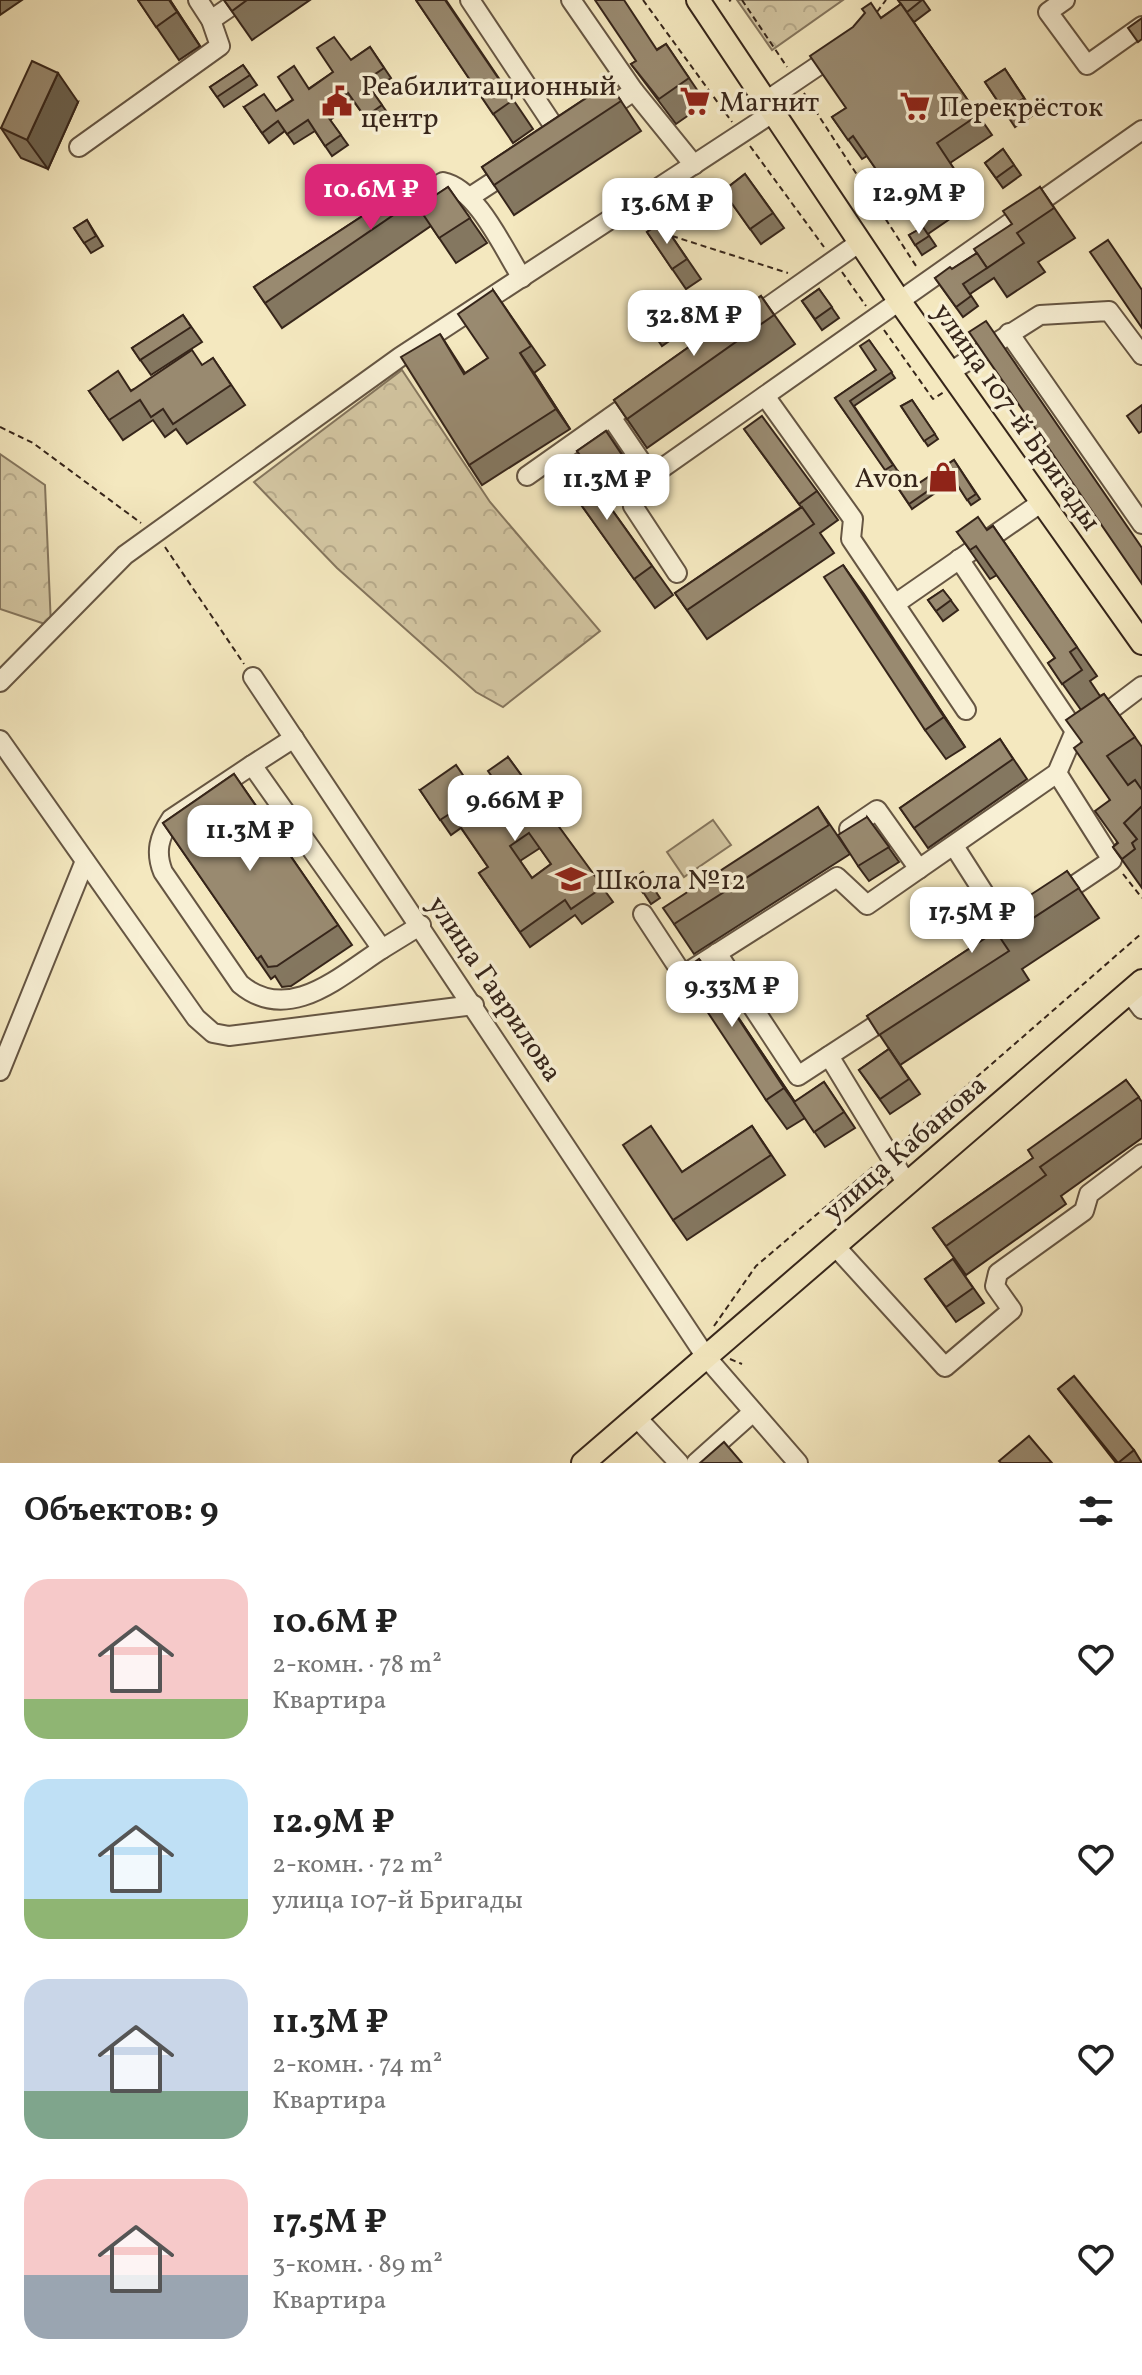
<!DOCTYPE html>
<html lang="ru">
<head>
<meta charset="utf-8">
<style>
	body { margin:0; font-family:Vollkorn,serif; background:#f6f6f6; color:#222; height:100vh; display:flex; flex-direction:column; font-size:30px; white-space:nowrap }
	* { box-sizing:border-box; margin:0 }
	p { font-size:26px; color:#767676 }
	.icon { flex:none; width:44px; height:44px; fill:none; stroke:currentColor; stroke-width:2; stroke-linecap:round; stroke-linejoin:round }
	.map { position:relative; height:1463px; overflow:hidden }
	.details { display:flex; flex-direction:column; background:#fff; flex:1 }
	.details>* { flex:none }
	.price { position:absolute; translate:-50% -68px; padding:0 18px; border-radius:16px; background:#fff; color:#222; font-size:26px; line-height:52px; filter:drop-shadow(0 2px 4px #0008) }
	.price::after { content:''; position:absolute; left:50%; top:48px; width:24px; height:18px; margin-left:-12px; background:inherit; clip-path:polygon(0 0,100% 0,50% 100%) }
	.price.on { background:#db2777; color:#fff }
	ul { padding:0; list-style:none }
	li { display:flex; align-items:center; gap:24px; height:200px; padding:0 24px }
	li span { display:grid; place-items:center; flex:none; width:224px; height:160px; border-radius:24px; color:#555 }
	li>.icon { margin-inline-start:auto }
	span .icon { width:96px; height:96px; fill:#fffc; stroke-width:1 }
	li b { font-size:34px }
	h2 { display:flex; justify-content:space-between; align-items:center; height:96px; padding:0 24px; font-size:34px }
	.map>svg:first-child { display:block }
</style>
</head>
<body>
<div class="map">
<svg width="1142" height="1463" viewBox="0 0 1142 1463">
	<defs>
		<pattern id="forest-crowns" width="20" height="18" patternUnits="userSpaceOnUse" patternTransform="scale(2)"><rect width="20" height="18" fill="#d4c7a3"/><path d="M2 6a3 3 0 1 1 6 0M12 15a3 3 0 1 1 6 0" fill="none" stroke="#b7ab8c"/></pattern>
	</defs>
	<rect width="100%" height="100%" fill="#f4e8bf"/>
	<filter id="stains"><feTurbulence type="fractalNoise" baseFrequency=".0025" numOctaves="4"/><feColorMatrix values="0 0 0 0 .2 0 0 0 0 .09 0 0 0 0 .02 0 0 0 .5 -.17"/></filter>
	<radialGradient id="worn" r=".72"><stop offset=".6" stop-color="#630" stop-opacity="0"/><stop offset="1" stop-color="#630" stop-opacity=".3"/></radialGradient>
	<!-- forest -->
	<g fill="url(#forest-crowns)" stroke="#85765e" stroke-width="2">
		<polygon points="737,0 843,0 772,50"/>
		<polygon points="402,370 490,502 600,631 503,707 476,692 337,568 254,482"/>
		<polygon points="0,454 45,485 51,626 0,609"/>
	</g>
	<!-- pitch -->
	<polygon fill="#d4c7a3" stroke="#85765e" stroke-width="2" points="713,820 731,845 684,877 667,852"/>
	<g fill="none" stroke-linecap="round" stroke-linejoin="round">
		<!-- minor casing -->
		<g stroke="#665643" stroke-width="22">
			<g id="minor">
				<polyline points="470,0 563,140"/>
				<polyline points="571,0 634,91 600,114"/>
				<polyline points="1065,0 1048,12 1087,65 1142,26"/>
				<polyline points="211,20 240,0"/>
				<polyline points="634,91 694,165"/>
				<polyline points="766,101 837,53"/>
				<polyline points="79,147 220,46 211,20 198,0"/>
				<polyline points="470,197 496,180 513,174"/>
				<path d="M412,203L443,182C477,189 503,248 522,278"/>
				<polyline points="748,321 860,242"/>
				<polyline points="1009,333 1142,524"/>
				<polyline points="950,372 1040,315 1109,311 1142,355"/>
				<polyline points="765,396 853,519 851,539 966,710"/>
				<polyline points="611,417 651,476 1142,130"/>
				<polyline points="527,476 619,411"/>
				<polyline points="651,476 633,506 677,573"/>
				<polyline points="959,559 1075,731 1097,720 1142,686"/>
				<polyline points="895,604 1042,502"/>
				<polyline points="253,677 706,1357 798,1463"/>
				<polyline points="0,682 125,555 400,357 774,112"/>
				<polyline points="294,738 252,765 382,949 421,925"/>
				<polyline points="0,740 196,1018 213,1033 229,1036 474,1005"/>
				<path d="M252,765L171,819C159,837 155,852 163,872L240,984C289,1025 340,976 382,949"/>
				<polyline points="849,829 877,810 919,869"/>
				<polyline points="954,846 1007,929 1012,926"/>
				<polyline points="1057,897 1112,860 1057,773"/>
				<polyline points="643,914 683,975 837,877 867,905 1057,773 1075,731"/>
				<polyline points="717,953 798,1076 893,1014"/>
				<polyline points="1129,992 1142,1009"/>
				<polyline points="829,1056 907,1184"/>
				<polyline points="0,1071 85,861"/>
				<polyline points="835,1246 945,1367 1012,1310 995,1286 998,1273 1084,1211 1089,1194 1142,1154"/>
				<polyline points="637,1418 679,1463"/>
				<polyline points="696,1463 753,1412"/>
			</g>
		</g>
		<!-- major casing -->
		<g stroke="#36251a" stroke-width="26">
			<g id="major">
				<polyline points="698,0 900,302 1142,643"/>
				<polyline points="583,1463 1142,981"/>
			</g>
		</g>
		<!-- path -->
		<g stroke="#36251a" stroke-width="2" stroke-dasharray="6 4" stroke-linecap="butt">
			<polyline points="643,0 732,122"/>
			<polyline points="742,0 787,67"/>
			<polyline points="729,1 731,0"/>
			<polyline points="877,12 886,0"/>
			<polyline points="804,93 918,269"/>
			<polyline points="750,146 824,247"/>
			<polyline points="643,217 651,228"/>
			<polyline points="672,236 788,273"/>
			<polyline points="842,272 866,306"/>
			<polyline points="884,330 933,399 944,392"/>
			<polyline points="0,427 33,443 141,523"/>
			<polyline points="165,547 244,664"/>
			<polyline points="1123,874 1142,898"/>
			<polyline points="901,1143 1142,933"/>
			<polyline points="714,1326 756,1266 875,1165"/>
			<polyline points="730,1359 742,1364"/>
		</g>
		<!-- minor -->
		<use href="#minor" stroke="#f8f0d5" stroke-width="18"/>
		<!-- major -->
		<use href="#major" stroke="#f4e8bf" stroke-width="22"/>
	</g>
	<!-- wall -->
	<g fill="#847760" stroke="#36251a" stroke-width="2" fill-rule="evenodd">
		<polygon points="0,0 22,0 0,15"/>
		<polygon points="138,0 170,0 200,46 179,60"/>
		<polygon points="224,0 310,0 252,40"/>
		<polygon points="416,0 446,0 533,129 513,143"/>
		<polygon points="898,0 923,0 930,10 914,22 910,17 992,135 950,163 976,201 928,234 936,246 922,255 909,235 918,230 867,156 862,159 832,117 846,108 881,18 901,4"/>
		<polygon points="666,44 706,103 676,124 631,64"/>
		<polygon points="370,47 391,78 372,91 389,115 372,127 355,103 330,120 348,145 332,156 315,131 294,144 285,131 269,143 244,107 276,111"/>
		<polygon points="243,65 257,85 224,107 210,87"/>
		<polygon points="1005,69 1035,114 1015,127 985,82"/>
		<polygon points="609,83 641,131 514,215 482,167"/>
		<polygon points="78,102 48,169 21,158 1,128"/>
		<polygon points="1003,149 1021,175 1003,188 985,163"/>
		<polygon points="745,174 784,228 761,244 723,191"/>
		<polygon points="422,177 435,196 448,187 487,243 456,263 431,226 282,328 254,287"/>
		<polygon points="1040,187 1075,238 1038,262 1045,272 1007,297 994,278 970,294 978,306 963,317 935,278 952,269 977,253 1012,224"/>
		<polygon points="87,220 103,246 91,253 74,228"/>
		<polygon points="662,222 701,279 686,289 647,232"/>
		<polygon points="819,289 839,318 822,330 802,301"/>
		<polygon points="493,290 545,365 534,373 570,429 482,485 469,465 440,334 465,373 488,358"/>
		<polygon points="648,296 675,337 662,346 634,305"/>
		<polygon points="761,296 795,344 647,448 614,400"/>
		<polygon points="183,315 202,342 151,375 132,348"/>
		<polygon points="869,340 895,378 854,406 897,470 889,475 835,398 876,370"/>
		<polygon points="213,358 245,405 187,444 176,429 165,437 153,420 123,440 89,391 132,390 203,365"/>
		<polygon points="912,400 938,439 928,446 901,406"/>
		<polygon points="744,429 817,491 838,520 820,533 834,553 707,639 675,593 801,507"/>
		<polygon points="606,431 637,476 610,498 577,451"/>
		<polygon points="954,460 980,499 971,505 954,480 912,509 890,476 911,489"/>
		<polygon points="580,465 673,595 655,608 562,478"/>
		<polygon points="993,526 1097,676 1090,681 1100,696 1104,694 1142,747 1142,888 1113,847 1117,843 1110,800 1082,743 1081,710 1048,663 1055,658 997,575 990,579 957,532 987,530"/>
		<polygon points="843,565 965,747 946,759 925,730"/>
		<polygon points="943,590 958,610 943,621 928,600"/>
		<polygon points="1000,739 1027,779 928,848 900,808"/>
		<path d="M508,757L613,902L582,924L575,915L530,947L479,873L488,867L461,828L451,835L420,790L478,797L497,784ZM540,848L551,864L532,878L520,861Z"/>
		<polygon points="234,774 352,945 291,986 282,987 275,976 271,979 163,823"/>
		<polygon points="818,807 850,854 694,954 674,924"/>
		<polygon points="867,817 899,862 869,881 858,866"/>
		<polygon points="1067,871 1099,918 1022,969 1029,980 900,1065 867,1016 993,933"/>
		<polygon points="643,872 660,898 651,904 634,878"/>
		<polygon points="699,959 795,1102 824,1082 855,1128 825,1147 805,1118 787,1129 766,1100"/>
		<polygon points="889,1049 920,1094 890,1114 859,1070"/>
		<polygon points="1126,1080 1142,1102 1142,1138 1061,1196 1066,1204 966,1275 933,1228 1033,1158"/>
		<polygon points="752,1126 785,1175 687,1240 673,1220 682,1172"/>
		<polygon points="953,1259 984,1303 956,1322 925,1279"/>
		<polygon points="1058,1389 1134,1450 1142,1463 1116,1463"/>
	</g>
	<!-- shaded-wall -->
	<g fill="#6b614e" stroke="#36251a" stroke-width="2">
		<polygon points="169,0 170,0 200,46"/>
		<polygon points="58,73 78,102 48,169 27,140"/>
		<polygon points="520,353 534,373 570,429 556,409"/>
		<polygon points="843,565 864,594 965,747 944,717"/>
		<polygon points="699,959 719,989 805,1117 784,1088"/>
	</g>
	<!-- building -->
	<g fill="#998a70" stroke="#36251a" stroke-width="2" fill-rule="evenodd">
		<polygon points="138,0 169,0 177,12 156,27"/>
		<polygon points="224,0 247,0 232,11"/>
		<polygon points="416,0 445,0 513,100 493,114"/>
		<polygon points="595,0 624,0 657,50 666,44 689,78 659,99 631,64 636,61"/>
		<polygon points="898,0 922,0 907,12"/>
		<polygon points="871,3 881,18 901,4 978,115 937,143 962,181 909,217 853,136 848,140 832,117 846,108 810,56 853,27 865,13 862,9"/>
		<polygon points="1142,18 1142,39 1138,42 1128,28"/>
		<polygon points="334,37 351,60 370,47 384,68 365,81 382,105 365,117 348,93 323,110 341,135 325,146 308,120 287,134 278,121 262,133 244,107 264,94 276,111 293,100 278,77 294,66 309,89 333,72 317,48"/>
		<polygon points="32,61 58,73 27,140 1,128"/>
		<polygon points="243,65 250,75 217,97 210,87"/>
		<polygon points="1005,69 1024,98 1005,112 985,82"/>
		<polygon points="609,83 621,101 494,185 482,167"/>
		<polygon points="1003,149 1014,165 996,178 985,163"/>
		<polygon points="745,174 773,213 750,229 723,191"/>
		<polygon points="422,177 434,196 448,187 470,218 439,238 414,201 265,303 254,287"/>
		<polygon points="1040,187 1054,208 1017,233 1024,243 987,268 974,249 1012,224 1003,211"/>
		<polygon points="87,220 96,236 84,243 74,228"/>
		<polygon points="662,222 687,259 672,269 647,232"/>
		<polygon points="923,227 929,236 915,245 909,235"/>
		<polygon points="1108,240 1142,290 1142,328 1090,252"/>
		<polygon points="977,253 987,268 963,284 971,296 956,307 935,278 950,267 952,269"/>
		<polygon points="819,289 832,307 815,319 802,301"/>
		<polygon points="493,290 531,346 520,353 556,409 469,465 401,357 440,334 464,374 488,358 458,314"/>
		<polygon points="648,296 668,327 655,336 634,305"/>
		<polygon points="761,296 774,315 627,419 614,400"/>
		<polygon points="183,315 191,327 140,360 132,348"/>
		<polygon points="986,321 1142,548 1142,584 969,332"/>
		<polygon points="869,340 892,372 850,401 893,465 885,470 835,398 876,370 860,346"/>
		<polygon points="192,350 202,365 213,358 231,385 173,424 163,409 151,417 140,400 109,420 89,391 118,371 131,391"/>
		<polygon points="912,400 935,434 924,441 901,406"/>
		<polygon points="1142,405 1142,431 1139,433 1127,416"/>
		<polygon points="762,416 817,491 799,504 744,429"/>
		<polygon points="606,431 626,461 600,482 577,451"/>
		<polygon points="954,460 976,494 967,500 951,475 909,504 890,476 898,471 910,489"/>
		<polygon points="580,465 652,566 634,579 562,478"/>
		<polygon points="802,507 814,524 687,610 675,593"/>
		<polygon points="978,517 987,530 993,526 1077,647 1070,652 1082,670 1062,684 1048,663 1055,658 976,546 970,550 957,532"/>
		<polygon points="843,565 944,717 925,730 824,577"/>
		<polygon points="943,590 951,600 936,611 928,600"/>
		<polygon points="1104,694 1135,737 1107,756 1128,785 1135,780 1142,790 1142,806 1124,823 1137,839 1132,843 1135,849 1122,859 1113,847 1118,843 1095,811 1110,800 1074,748 1082,742 1066,720"/>
		<polygon points="1000,739 1013,759 914,828 900,808"/>
		<path d="M508,757L603,887L571,909L565,900L520,932L479,873L488,867L451,813L440,820L420,790L456,765L478,797L497,784L488,771ZM529,833L551,864L532,878L510,846Z"/>
		<polygon points="234,774 338,925 277,966 268,967 261,956 257,959 163,823"/>
		<polygon points="818,807 829,825 674,924 663,908"/>
		<polygon points="867,817 889,847 858,866 838,835"/>
		<polygon points="1067,871 1079,888 1001,939 1009,951 879,1035 867,1016 993,933 986,924"/>
		<polygon points="643,872 653,888 643,893 634,878"/>
		<polygon points="699,959 784,1088 766,1100 681,972"/>
		<polygon points="889,1049 909,1079 880,1099 859,1070"/>
		<polygon points="1126,1080 1139,1097 1040,1167 1046,1175 946,1246 933,1228 1033,1158 1028,1150"/>
		<polygon points="824,1082 844,1112 814,1132 794,1102"/>
		<polygon points="651,1126 682,1172 752,1126 771,1155 673,1220 623,1145"/>
		<polygon points="953,1259 973,1288 946,1307 925,1279"/>
		<polygon points="1074,1376 1134,1450 1118,1463 1058,1389"/>
		<polygon points="1029,1436 1052,1463 1001,1463 999,1461"/>
		<polygon points="724,1442 742,1463 700,1463"/>
	</g>
	<!-- icons -->
	<defs>
		<g id="civic-bare" transform="scale(2.4)"><path d="M-.6-6.5H3V-4.5H.6V-3L4-1V1h2V6H-6V1h2V-1L-.6-3ZM-1.2 2.5V6h2.4V2.5Z" fill="#8f2418" stroke="#f8f0d5" stroke-width="2.5" paint-order="stroke"/></g>
		<g id="supermarket-bare" transform="scale(2.4)"><path d="M-6-5.5h2.5l.6 2H6L4.5 2H-2.5L-4.4-4H-6ZM-1.5 3.2a1.3 1.3 0 1 0 .1 0ZM3 3.2a1.3 1.3 0 1 0 .1 0Z" fill="#8f2418" stroke="#f8f0d5" stroke-width="2.5" paint-order="stroke"/></g>
		<g id="shop-bare" transform="scale(2.4)"><path d="M-5-2.5h2.3a2.7 3.5 0 0 1 5.4 0H5L5.5 6h-11ZM-1.5-2.5h3a1.5 2.3 0 0 0-3 0Z" fill="#8f2418" stroke="#f8f0d5" stroke-width="2.5" paint-order="stroke"/></g>
		<g id="school-bare" transform="scale(2.4)"><path d="M0-5L7-2L0 1L-7-2ZM-4 1L0 2.5L4 1V4Q0 6-4 4Z" fill="#8f2418" stroke="#f8f0d5" stroke-width="2.5" paint-order="stroke"/></g>
	</defs>
	<g fill-rule="evenodd">
		<use href="#civic-bare" x="337" y="101"/>
		<use href="#supermarket-bare" x="695" y="101"/>
		<use href="#supermarket-bare" x="915" y="106"/>
		<use href="#shop-bare" x="943" y="477"/>
		<use href="#school-bare" x="571" y="879"/>
	</g>
	<g text-anchor="middle" stroke-width="7" stroke-linejoin="round" paint-order="stroke">
		<!-- poi labels -->
		<g font-size="28" fill="#36251a" stroke="#f8f0d5" text-anchor="start">
			<text x="361" y="95">Реабилитационный<tspan x="361" dy="32">центр</tspan></text>
			<text x="719" y="111">Магнит</text>
			<text x="939" y="116">Перекрёсток</text>
			<text x="919" y="487" text-anchor="end">Avon</text>
			<text x="595" y="889">Школа №12</text>
		</g>
		<!-- street labels -->
		<g font-size="28" fill="#36251a" stroke="#f8f0d5">
			<text transform="translate(1018 416) rotate(55)" y="10">улица 107-й Бригады</text>
			<text transform="translate(496 988) rotate(56)" y="10">улица Гаврилова</text>
			<text transform="translate(904 1147) rotate(-41)" y="10">улица Кабанова</text>
		</g>
	</g>
	<rect width="100%" height="100%" filter="url(#stains)"/>
	<rect width="100%" height="100%" fill="url(#worn)"/>
</svg>
<b class="price on" style="left:371px;top:232px">10.6M ₽</b>
<b class="price" style="left:919px;top:236px">12.9M ₽</b>
<b class="price" style="left:667px;top:246px">13.6M ₽</b>
<b class="price" style="left:694px;top:358px">32.8M ₽</b>
<b class="price" style="left:607px;top:522px">11.3M ₽</b>
<b class="price" style="left:515px;top:843px">9.66M ₽</b>
<b class="price" style="left:250px;top:873px">11.3M ₽</b>
<b class="price" style="left:972px;top:955px">17.5M ₽</b>
<b class="price" style="left:732px;top:1029px">9.33M ₽</b>
</div>
<section class="details">
<h2>Объектов: 9<svg class="icon" aria-label="filters" viewBox="0 0 24 24"><path d="M4 7h16M4 17h16"/><circle cx="9" cy="7" r="2"/><circle cx="15" cy="17" r="2"/></svg></h2>
<ul>
<li><span style="background:linear-gradient(#f6c9c9 75%,#8fb573 0)"><svg class="icon" aria-label="home" viewBox="0 0 24 24"><path d="M3 11l9-7 9 7M6 9v11h12V9"/></svg></span><div><b>10.6M ₽</b><p>2-комн. · 78 m²</p><p>Квартира</p></div><svg class="icon" aria-label="heart" viewBox="0 0 24 24"><path d="M12 20l-8-8c-3-5 5-10 8-4 3-6 11-1 8 4z"/></svg></li>
<li><span style="background:linear-gradient(#bfe0f5 75%,#8fb573 0)"><svg class="icon" aria-label="home" viewBox="0 0 24 24"><path d="M3 11l9-7 9 7M6 9v11h12V9"/></svg></span><div><b>12.9M ₽</b><p>2-комн. · 72 m²</p><p>улица 107-й Бригады</p></div><svg class="icon" aria-label="heart" viewBox="0 0 24 24"><path d="M12 20l-8-8c-3-5 5-10 8-4 3-6 11-1 8 4z"/></svg></li>
<li><span style="background:linear-gradient(#c9d6e8 70%,#7fa58c 0)"><svg class="icon" aria-label="home" viewBox="0 0 24 24"><path d="M3 11l9-7 9 7M6 9v11h12V9"/></svg></span><div><b>11.3M ₽</b><p>2-комн. · 74 m²</p><p>Квартира</p></div><svg class="icon" aria-label="heart" viewBox="0 0 24 24"><path d="M12 20l-8-8c-3-5 5-10 8-4 3-6 11-1 8 4z"/></svg></li>
<li><span style="background:linear-gradient(#f6c9c9 60%,#9aa5b1 0)"><svg class="icon" aria-label="home" viewBox="0 0 24 24"><path d="M3 11l9-7 9 7M6 9v11h12V9"/></svg></span><div><b>17.5M ₽</b><p>3-комн. · 89 m²</p><p>Квартира</p></div><svg class="icon" aria-label="heart" viewBox="0 0 24 24"><path d="M12 20l-8-8c-3-5 5-10 8-4 3-6 11-1 8 4z"/></svg></li>
</ul>
</section>
</body>
</html>
